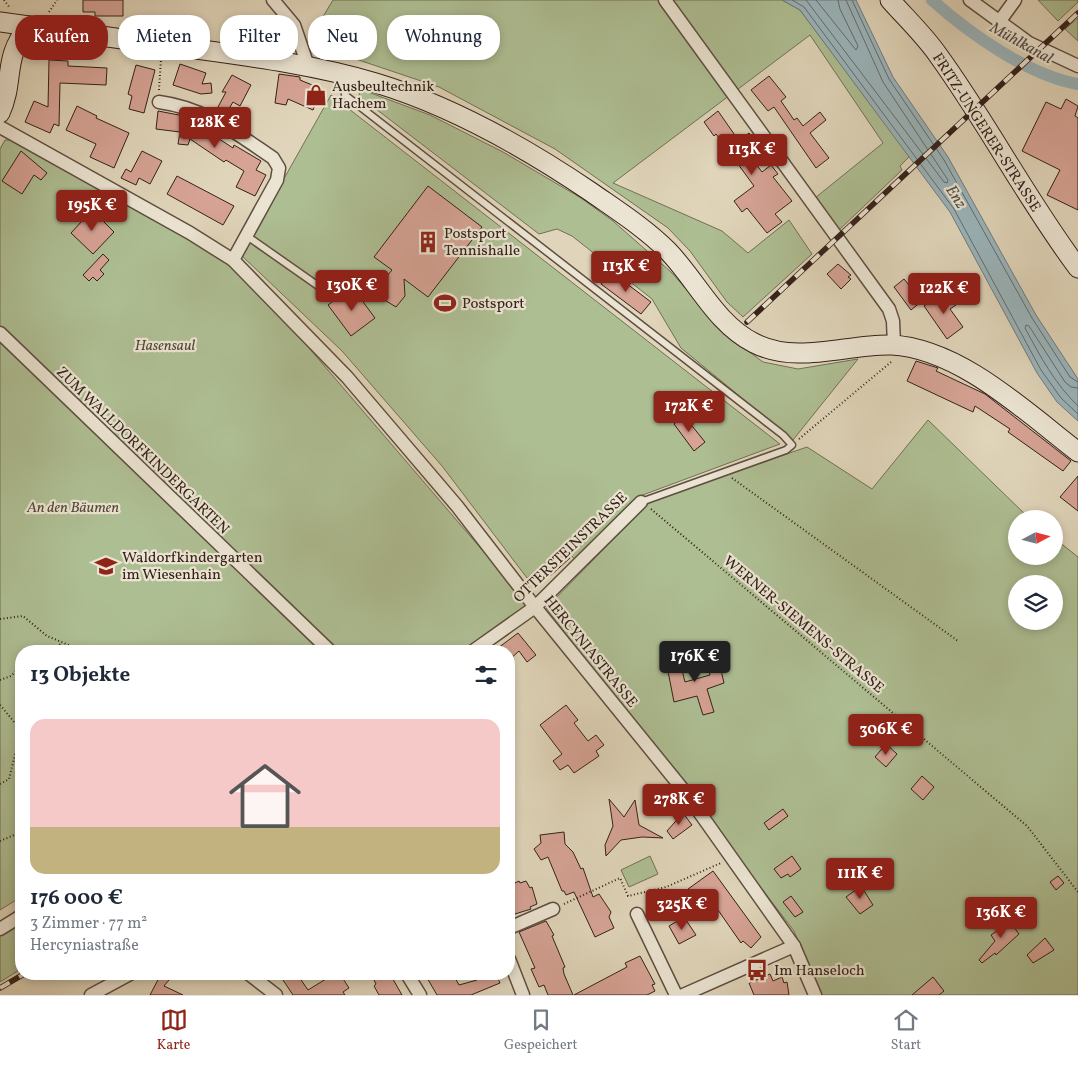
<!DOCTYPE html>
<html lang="de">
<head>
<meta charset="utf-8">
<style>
	body { margin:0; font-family:Vollkorn,serif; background:#f2f2f3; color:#1f2937; height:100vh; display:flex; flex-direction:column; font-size:19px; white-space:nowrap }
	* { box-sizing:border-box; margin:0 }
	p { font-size:16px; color:#747a83 }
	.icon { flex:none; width:28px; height:28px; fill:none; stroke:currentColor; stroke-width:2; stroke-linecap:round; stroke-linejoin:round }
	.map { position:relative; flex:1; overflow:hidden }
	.drawer { position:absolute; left:15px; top:645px; width:500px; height:335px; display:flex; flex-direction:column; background:#fff; border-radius:20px; box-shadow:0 2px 8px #0003 }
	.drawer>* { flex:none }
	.banner { position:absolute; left:15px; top:15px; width:500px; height:45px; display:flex; gap:10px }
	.needle { width:32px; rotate:83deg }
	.controls { position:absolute; left:1008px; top:510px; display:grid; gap:10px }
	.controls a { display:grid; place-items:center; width:55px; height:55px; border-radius:50%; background:#fff; box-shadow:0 2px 8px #0003; font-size:25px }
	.price { position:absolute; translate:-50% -42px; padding:0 11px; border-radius:5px; background:#8f2418; color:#fff; font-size:16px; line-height:32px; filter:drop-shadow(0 1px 2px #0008) }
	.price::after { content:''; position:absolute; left:50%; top:30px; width:15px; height:11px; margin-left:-8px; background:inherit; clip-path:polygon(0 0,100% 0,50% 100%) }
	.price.on { background:#222; color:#fff }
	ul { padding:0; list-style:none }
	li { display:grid; align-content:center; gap:10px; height:265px; padding:0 15px }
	li span { display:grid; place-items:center; height:155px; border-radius:15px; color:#555 }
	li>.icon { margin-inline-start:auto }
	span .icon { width:90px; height:90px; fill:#fffc; stroke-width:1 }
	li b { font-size:21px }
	h2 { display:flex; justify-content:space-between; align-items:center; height:60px; padding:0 15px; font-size:21px }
	.chip { padding:0 18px; border-radius:20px; background:#fff; box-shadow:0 2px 8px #0003; font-size:18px; line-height:45px }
	.chip.on { background:#8f2418; color:#fff }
	.menu { display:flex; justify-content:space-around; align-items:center; height:70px; border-top:1px solid #e0e1e3; background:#fff; font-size:14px; color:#747a83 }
	.menu a { display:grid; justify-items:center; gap:2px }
	.menu .on { color:#8f2418 }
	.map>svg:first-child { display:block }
</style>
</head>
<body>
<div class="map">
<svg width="1078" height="995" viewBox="0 0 1078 995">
	<rect width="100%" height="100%" fill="#e0d5ba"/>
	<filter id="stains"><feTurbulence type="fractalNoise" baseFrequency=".004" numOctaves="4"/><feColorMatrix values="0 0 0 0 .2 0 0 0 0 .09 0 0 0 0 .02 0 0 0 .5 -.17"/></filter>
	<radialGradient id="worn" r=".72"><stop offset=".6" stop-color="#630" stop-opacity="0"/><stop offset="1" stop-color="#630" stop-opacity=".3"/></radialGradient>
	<!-- green -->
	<g fill="#aebe93" stroke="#717056" fill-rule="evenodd">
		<polygon points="333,0 782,0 800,10 910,156 900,166 902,170 839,230 815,198 883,143 810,35 613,183 722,231 748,253 789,220 812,254 743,317 727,302 690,251 668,228 555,149 439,87 320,47 312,35"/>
		<polygon points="1038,0 1078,0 1078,2 1058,21"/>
		<polygon points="1078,18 1078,41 1065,29"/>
		<polygon points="360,89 430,115 503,152 581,198 613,221 671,272 728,336 763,362 798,369 858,359 793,440 681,348 652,299 572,236 557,229 539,234 359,96"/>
		<polygon points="331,95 780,444 640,496 575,560 565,547 527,578 442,466 342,351 241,255"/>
		<polygon points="5,140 13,140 232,263 309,348 531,607 467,651 333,651 0,331 0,149"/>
		<polygon points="0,337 324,651 21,651 21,897 0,910"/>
		<path d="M928,420L1030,519H1016V556H1054V538L1078,557V995H821L794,931L546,608L651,501L807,447L872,489ZM1016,584H1054V621H1016Z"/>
		<polygon points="650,856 658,874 629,887 621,870"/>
		<polygon points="21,910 21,969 0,982 0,924"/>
	</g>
	<!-- water -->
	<polygon fill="#9ab5bc" stroke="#717a7b" points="782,0 856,0 893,77 948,157 1036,315 1078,379 1078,421 1057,402 1037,373 950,212 800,10"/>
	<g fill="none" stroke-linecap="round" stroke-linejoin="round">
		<!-- shore -->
		<g stroke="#676b6a" stroke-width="1">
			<polyline points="792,0 804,7 954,209 1041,370 1061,398 1078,414"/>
			<polyline points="806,0 944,182 947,183 948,180 883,82 846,0"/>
			<polyline points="816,0 856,50 858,46 840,9 838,0"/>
			<polyline points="852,0 889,79 944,160 1032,318 1070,377 1078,382"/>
			<path d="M1078,388L1071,387L1065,382L1029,326L1026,325L1025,328C1040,356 1055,384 1078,406"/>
		</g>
		<!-- canal -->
		<path stroke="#9ab5bc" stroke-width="12" d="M932,0C969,33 1029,76 1078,84"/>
	</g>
	<!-- building -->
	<g fill="#d6a395" stroke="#342119">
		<polygon points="83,0 123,0 123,16 95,16 95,12 83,12"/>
		<polygon points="49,60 68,61 68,66 107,68 106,85 60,83 59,126 54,124 50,133 25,122 34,101 48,107"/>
		<polygon points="180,64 206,73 202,84 211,83 212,93 201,94 173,85"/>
		<polygon points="136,65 155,70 144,113 129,109 132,96 128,94"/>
		<polygon points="279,74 300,77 300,80 322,89 313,110 288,99 286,105 275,103"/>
		<polygon points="232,75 251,85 240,106 233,102 227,112 218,107 226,92 222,92"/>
		<polygon points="769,76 786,97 781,101 794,120 797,118 803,126 820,112 826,120 810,133 829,158 816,168 774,107 768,111 751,90"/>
		<polygon points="1066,99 1078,106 1075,116 1078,118 1078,210 1047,195 1060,170 1022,151 1046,102 1061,109"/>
		<polygon points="77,106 97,116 96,118 129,133 114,168 90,157 96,144 66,130"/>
		<polygon points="158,111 184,116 233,148 234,145 261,161 256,170 266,175 255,196 236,187 244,171 226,160 224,162 190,139 188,145 178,144 180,132 156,129"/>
		<polygon points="718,111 739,141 749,133 760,148 750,156 762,172 771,165 778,174 773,177 792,201 775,214 782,222 767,233 747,208 742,212 734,201 754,186 716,134 714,136 704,122"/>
		<polygon points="21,151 47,173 41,180 34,175 22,194 2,181"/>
		<polygon points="142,151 162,161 150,184 139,178 136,185 121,178 126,169 131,172"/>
		<polygon points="177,176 234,206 223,225 167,194"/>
		<polygon points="428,186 482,227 428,297 404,279 405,296 396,307 373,293 392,270 374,257"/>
		<polygon points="92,210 114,232 93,254 71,233"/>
		<polygon points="103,254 109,260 100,270 104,274 97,281 93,277 89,281 83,275"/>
		<polygon points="838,264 851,275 848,277 851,279 841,289 827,274"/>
		<polygon points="610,271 651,302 641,314 601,284"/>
		<polygon points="904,279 922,301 911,310 894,287"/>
		<polygon points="352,287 375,318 351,336 328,305"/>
		<polygon points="946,291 956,305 950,309 963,327 947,339 924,306"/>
		<polygon points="916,361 938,368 936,371 985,394 1071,461 1063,471 1008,432 1010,429 975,406 973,412 907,381"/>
		<polygon points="684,416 705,442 694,451 674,424"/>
		<polygon points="1078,476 1078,511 1060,497"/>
		<polygon points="564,551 570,558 550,576 543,567"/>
		<polygon points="518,633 536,655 527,662 519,651 509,660 509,651 494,651"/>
		<polygon points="717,653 724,683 707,689 714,712 703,715 697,696 674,702 666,661 679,658 685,682 710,675 705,656"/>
		<polygon points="566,705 578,720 574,723 588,741 596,735 604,745 596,751 599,756 574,773 568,765 560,770 553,761 562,754 540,725"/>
		<polygon points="886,744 897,754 886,767 875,757"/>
		<polygon points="922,776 934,787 923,800 911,789"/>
		<polygon points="609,799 624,817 635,800 639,825 663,838 642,837 621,840 606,856 605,845 613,826"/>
		<polygon points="783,809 788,816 769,830 764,823"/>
		<polygon points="683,813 692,825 673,839 667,831"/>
		<polygon points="564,832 565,844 573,852 581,869 583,868 593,897 599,894 611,912 609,917 614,928 595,937 574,892 566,895 564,891 562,891 548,857 541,860 534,849 541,843 540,835"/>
		<polygon points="792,856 801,869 790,877 788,874 781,878 774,869"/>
		<polygon points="713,871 761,937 751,948 743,941 741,943 711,900 702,907 688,889"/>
		<polygon points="1058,876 1064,883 1056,890 1050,882"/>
		<polygon points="519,881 520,883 526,881 530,888 532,887 537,904 530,907 531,909 515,914 512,908 509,909 509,886"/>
		<polygon points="861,886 873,905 860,914 846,897"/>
		<polygon points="791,896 803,912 795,917 783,902"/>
		<polygon points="684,917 696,935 679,944 669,926"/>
		<polygon points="1008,919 1019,934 996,955 995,953 982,963 979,960 995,941 991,935 997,931 995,929"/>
		<polygon points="546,921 554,935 552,936 565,967 563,968 564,974 573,995 548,995 544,985 539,987 531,969 535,968 519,932"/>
		<polygon points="1045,938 1054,950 1033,963 1027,955"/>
		<polygon points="640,956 655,984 652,985 655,991 647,995 574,995 627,967 625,963"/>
		<polygon points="161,974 174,974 164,986 183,995 150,995"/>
		<polygon points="279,974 297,974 308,990 334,974 340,974 349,988 343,992 345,995 293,995"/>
		<polygon points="373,974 390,974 402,995 379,995 374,986 376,984 373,978 375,977"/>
		<polygon points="435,974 453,974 459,985 477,980 475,974 496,974 500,983 471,995 437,995 426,976"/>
		<polygon points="770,974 773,981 782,977 784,983 787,982 789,995 754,995 749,983"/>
		<polygon points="933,977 944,991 939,995 912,995"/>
	</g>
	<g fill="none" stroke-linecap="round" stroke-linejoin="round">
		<!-- lane casing -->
		<g stroke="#5f4e41" stroke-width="9">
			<g id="lane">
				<polyline points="343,78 345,95 783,435 792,445 786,450 641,502"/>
				<polyline points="247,236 324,290"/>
			</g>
		</g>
		<!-- street casing -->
		<g stroke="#5f4e41" stroke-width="15">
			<g id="street">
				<polyline points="273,0 294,25 308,66"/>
				<polyline points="665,0 889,309 893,321 894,345"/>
				<polyline points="970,0 1029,43 1078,66"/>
				<polyline points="999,22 1015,0"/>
				<path d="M159,102C205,108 236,133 273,158L279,168L277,180L233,260"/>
				<polyline points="0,127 190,233 233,260 347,377 457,506 535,607 685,792 794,946 815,995"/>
				<polyline points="0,333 330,651"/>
				<polyline points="473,651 535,607 641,502"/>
				<polyline points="637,914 676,995"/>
				<polyline points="509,928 553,909"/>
				<polyline points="0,929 21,916"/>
				<polyline points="509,959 523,995"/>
				<polyline points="249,974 276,995"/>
				<polyline points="407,974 420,995"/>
				<polyline points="91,995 130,974"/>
				<polyline points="683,995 794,946"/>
			</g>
		</g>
		<!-- secondary casing -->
		<g stroke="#342119" stroke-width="21">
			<g id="secondary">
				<path d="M890,0C906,18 924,35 938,55C988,124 1027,200 1078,268"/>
				<path d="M0,22C60,30 120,39 180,47C246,56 312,64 376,83C452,106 526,148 591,192C618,211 645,228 668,251C697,281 716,324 754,343C797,365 846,344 891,345C959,348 1026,412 1078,452"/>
				<path d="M0,113C15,80 2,58 29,26"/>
			</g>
		</g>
		<!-- path -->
		<g stroke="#342119" stroke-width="2" stroke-dasharray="1 2.5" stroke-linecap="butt">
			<polyline points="4,0 10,8"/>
			<polyline points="49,12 57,0"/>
			<polyline points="159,90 161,59"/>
			<polyline points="799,439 891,362"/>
			<polyline points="732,478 958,641"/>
			<polyline points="651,509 1027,826 1078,892"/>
			<polyline points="0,619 23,616 47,636 83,651"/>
			<polyline points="51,651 62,643"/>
			<polyline points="0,680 11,676 21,666"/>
			<polyline points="0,705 21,730"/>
			<polyline points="0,784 9,779 21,731"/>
			<polyline points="0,841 21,832"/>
			<polyline points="564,904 620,878 628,896 666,887 721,863"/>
		</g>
		<!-- lane -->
		<use href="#lane" stroke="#ebe4d2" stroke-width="6"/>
		<!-- street -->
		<use href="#street" stroke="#ebe4d2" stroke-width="12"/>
		<!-- secondary -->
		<use href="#secondary" stroke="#ebe4d2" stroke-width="19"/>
		<!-- rail casing -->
		<g stroke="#342119" stroke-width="5.5">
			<g id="rail">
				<polyline points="747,322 1078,13"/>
				<polyline points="0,988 24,974"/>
			</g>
		</g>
		<!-- rail -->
		<use href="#rail" stroke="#ebe4d2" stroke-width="4" stroke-dasharray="11" stroke-linecap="butt"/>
	</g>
	<!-- icons -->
	<defs>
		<g id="shop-bare" transform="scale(1.725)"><path d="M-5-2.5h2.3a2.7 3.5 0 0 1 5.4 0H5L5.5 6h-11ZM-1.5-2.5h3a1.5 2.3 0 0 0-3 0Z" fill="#8f2418" stroke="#ebe4d2" stroke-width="2.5" paint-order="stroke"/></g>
		<g id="building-bare" transform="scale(1.725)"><path d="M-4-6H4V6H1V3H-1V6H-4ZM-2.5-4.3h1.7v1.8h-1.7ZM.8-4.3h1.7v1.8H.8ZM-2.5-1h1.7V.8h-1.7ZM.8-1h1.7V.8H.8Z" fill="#8f2418" stroke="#ebe4d2" stroke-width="2.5" paint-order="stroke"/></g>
		<g id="stadium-bare" transform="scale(1.725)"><path d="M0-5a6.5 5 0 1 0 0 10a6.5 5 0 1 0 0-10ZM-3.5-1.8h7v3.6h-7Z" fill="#8f2418" stroke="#ebe4d2" stroke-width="2.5" paint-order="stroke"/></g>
		<g id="school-bare" transform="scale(1.725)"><path d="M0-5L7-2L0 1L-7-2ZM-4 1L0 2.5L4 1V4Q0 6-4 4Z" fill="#8f2418" stroke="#ebe4d2" stroke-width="2.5" paint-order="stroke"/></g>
		<g id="bus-bare" transform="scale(1.725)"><path d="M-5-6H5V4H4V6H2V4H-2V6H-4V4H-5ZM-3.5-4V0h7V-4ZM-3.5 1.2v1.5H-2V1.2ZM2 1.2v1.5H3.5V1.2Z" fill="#8f2418" stroke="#ebe4d2" stroke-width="2.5" paint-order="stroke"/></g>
	</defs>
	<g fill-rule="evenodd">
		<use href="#shop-bare" x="316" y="95"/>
		<use href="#building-bare" x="428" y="242"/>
		<use href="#stadium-bare" x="445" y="303"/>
		<use href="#school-bare" x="106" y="566"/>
		<use href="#bus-bare" x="757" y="970"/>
	</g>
	<g text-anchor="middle" stroke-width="4.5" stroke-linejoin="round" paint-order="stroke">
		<!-- poi labels -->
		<g font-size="15" fill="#342119" stroke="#ebe4d2" text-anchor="start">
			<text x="332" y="91">Ausbeultechnik<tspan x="332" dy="17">Hachem</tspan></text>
			<text x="444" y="238">Postsport<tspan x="444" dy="17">Tennishalle</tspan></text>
			<text x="462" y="308">Postsport</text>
			<text x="122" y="562">Waldorfkindergarten<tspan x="122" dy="17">im Wiesenhain</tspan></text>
			<text x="774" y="975">Im Hanseloch</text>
		</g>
		<!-- street labels -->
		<g font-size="15" fill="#342119" stroke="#ebe4d2">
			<text transform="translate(987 132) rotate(57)" y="5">FRITZ-UNGERER-STRASSE</text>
			<text transform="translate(143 450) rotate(44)" y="5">ZUM WALLDORFKINDERGARTEN</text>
			<text transform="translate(570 547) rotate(-44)" y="5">OTTERSTEINSTRASSE</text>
			<text transform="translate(804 624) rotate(40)" y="5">WERNER-SIEMENS-STRASSE</text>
			<text transform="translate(591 651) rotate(51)" y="5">HERCYNIASTRASSE</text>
		</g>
		<!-- park labels -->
		<g font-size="15" font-style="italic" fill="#524838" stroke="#ebe4d2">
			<text x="165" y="350">Hasensaul</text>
			<text x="73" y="512">An den Bäumen</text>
		</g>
		<!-- water labels -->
		<g font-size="16" font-style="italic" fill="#534d4a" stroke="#ebe4d2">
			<text transform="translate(1022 42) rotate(29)" y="6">Mühlkanal</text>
			<text transform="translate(957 196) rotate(57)" y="6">Enz</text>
		</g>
	</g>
	<rect width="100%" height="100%" filter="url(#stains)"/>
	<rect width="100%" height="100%" fill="url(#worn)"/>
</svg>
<div class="controls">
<a><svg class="needle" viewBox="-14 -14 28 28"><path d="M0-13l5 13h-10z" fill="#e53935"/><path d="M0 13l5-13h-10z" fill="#747a83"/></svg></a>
<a><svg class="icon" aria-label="layers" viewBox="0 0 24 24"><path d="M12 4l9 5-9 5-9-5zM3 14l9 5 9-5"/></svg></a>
</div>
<b class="price" style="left:215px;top:149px">128K €</b>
<b class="price" style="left:752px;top:176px">113K €</b>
<b class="price" style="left:92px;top:232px">195K €</b>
<b class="price" style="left:626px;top:293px">113K €</b>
<b class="price" style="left:352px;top:312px">130K €</b>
<b class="price" style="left:944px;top:315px">122K €</b>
<b class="price" style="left:689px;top:433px">172K €</b>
<b class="price on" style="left:695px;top:683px">176K €</b>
<b class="price" style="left:886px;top:756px">306K €</b>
<b class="price" style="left:679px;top:826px">278K €</b>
<b class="price" style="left:860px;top:900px">111K €</b>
<b class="price" style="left:682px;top:931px">325K €</b>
<b class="price" style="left:1001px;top:939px">136K €</b>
<div class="banner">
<a class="chip on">Kaufen</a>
<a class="chip">Mieten</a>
<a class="chip">Filter</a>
<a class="chip">Neu</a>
<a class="chip">Wohnung</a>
</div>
<section class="drawer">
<h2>13 Objekte<svg class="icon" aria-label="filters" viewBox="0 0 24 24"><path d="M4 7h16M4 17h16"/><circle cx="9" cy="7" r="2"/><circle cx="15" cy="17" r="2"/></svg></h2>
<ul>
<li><span style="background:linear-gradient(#f6c9c9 70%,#c2b280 0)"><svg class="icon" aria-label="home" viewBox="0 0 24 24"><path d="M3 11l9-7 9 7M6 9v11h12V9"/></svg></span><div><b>176 000 €</b><p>3 Zimmer · 77 m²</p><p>Hercyniastraße</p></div></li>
</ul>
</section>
</div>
<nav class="menu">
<a class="on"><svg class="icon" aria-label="map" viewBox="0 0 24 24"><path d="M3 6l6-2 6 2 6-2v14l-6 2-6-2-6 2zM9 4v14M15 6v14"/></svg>Karte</a>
<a><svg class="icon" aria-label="saved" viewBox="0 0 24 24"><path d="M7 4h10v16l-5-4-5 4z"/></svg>Gespeichert</a>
<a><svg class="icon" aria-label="home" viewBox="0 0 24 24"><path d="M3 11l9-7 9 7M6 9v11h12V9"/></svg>Start</a>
</nav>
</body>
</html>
